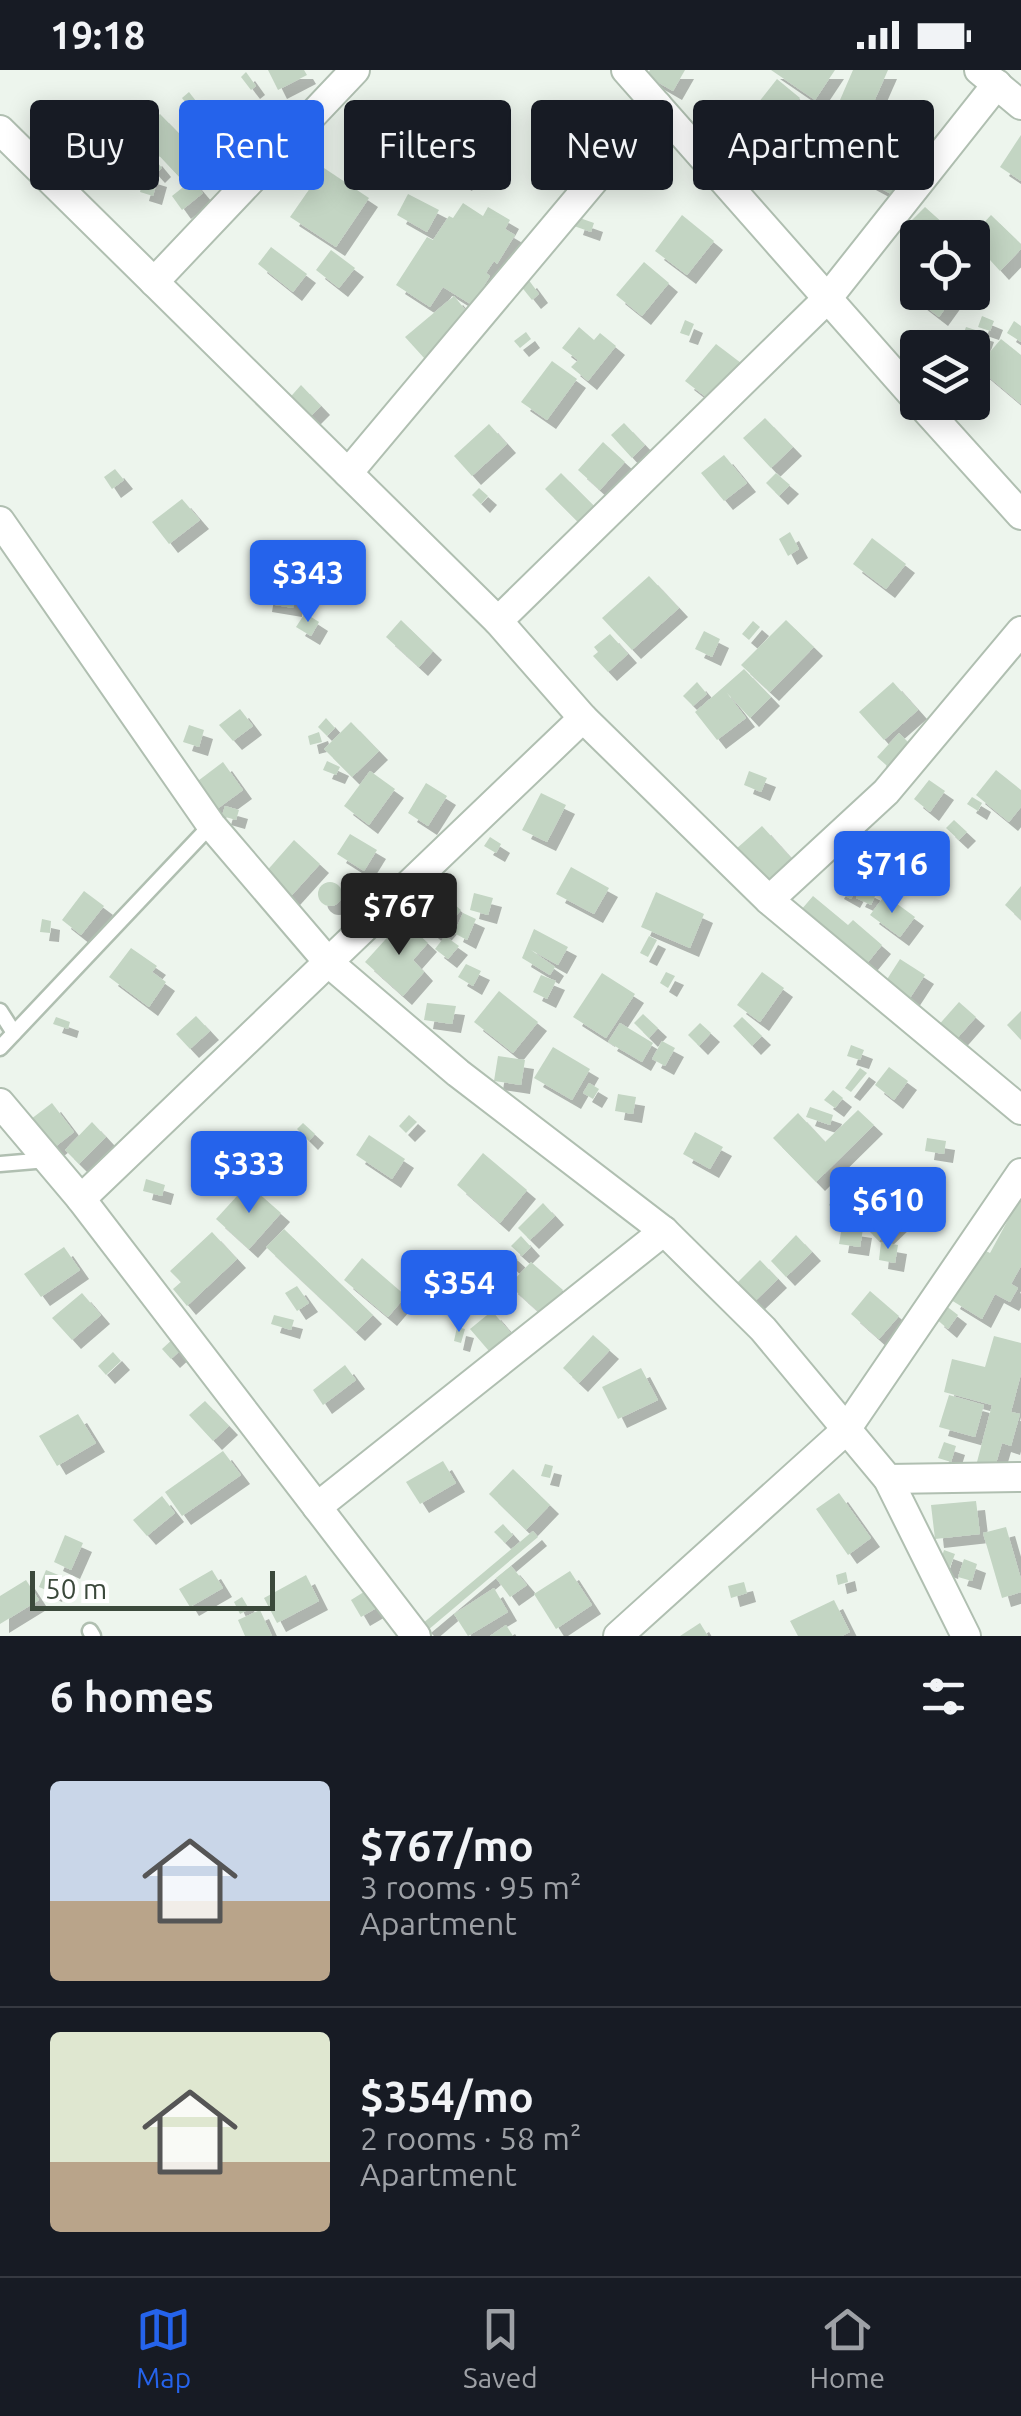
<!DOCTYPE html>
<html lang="en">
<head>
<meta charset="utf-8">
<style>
	body { margin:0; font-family:Ubuntu,sans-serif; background:#20242c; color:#f1f3f6; height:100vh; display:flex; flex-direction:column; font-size:38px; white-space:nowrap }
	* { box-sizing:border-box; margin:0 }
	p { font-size:32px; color:#9ea1a6 }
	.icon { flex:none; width:55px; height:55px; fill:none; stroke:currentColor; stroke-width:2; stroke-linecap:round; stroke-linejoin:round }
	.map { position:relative; height:1566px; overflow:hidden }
	.side { display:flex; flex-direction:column; background:#171b24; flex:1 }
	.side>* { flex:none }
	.hud { position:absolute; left:30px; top:30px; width:962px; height:90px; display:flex; gap:20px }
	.controls { position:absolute; left:900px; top:150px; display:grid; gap:20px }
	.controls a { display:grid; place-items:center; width:90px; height:90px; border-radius:10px; background:#171b24; box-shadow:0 5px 25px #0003; font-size:50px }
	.scale { position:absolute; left:30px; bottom:25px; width:245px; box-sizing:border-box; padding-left:10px; border:5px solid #3b493b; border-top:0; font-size:28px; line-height:35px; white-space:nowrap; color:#3b493b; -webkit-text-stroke:8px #fff; paint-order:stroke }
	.price { position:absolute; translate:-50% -85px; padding:0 22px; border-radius:10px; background:#2563eb; color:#fff; font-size:32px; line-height:65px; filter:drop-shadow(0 2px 5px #0008) }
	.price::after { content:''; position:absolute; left:50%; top:60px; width:30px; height:22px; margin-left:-15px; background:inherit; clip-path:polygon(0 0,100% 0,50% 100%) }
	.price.on { background:#222; color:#fff }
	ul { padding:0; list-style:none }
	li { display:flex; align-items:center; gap:30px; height:250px; padding:0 50px }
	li+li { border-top:2px solid #363941 }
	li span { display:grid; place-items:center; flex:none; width:280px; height:200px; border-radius:10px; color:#555 }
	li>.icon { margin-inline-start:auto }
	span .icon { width:120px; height:120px; fill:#fffc; stroke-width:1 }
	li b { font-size:42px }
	h2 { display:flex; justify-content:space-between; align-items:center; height:120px; padding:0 50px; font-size:42px }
	.chip { padding:0 35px; border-radius:10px; background:#171b24; box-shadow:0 5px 25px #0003; font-size:35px; line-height:90px }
	.chip.on { background:#2563eb; color:#fff }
	.status { display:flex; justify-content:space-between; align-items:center; height:70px; padding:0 50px; background:#171b24; direction:ltr }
	.status svg { height:28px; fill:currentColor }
	.tab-bar { display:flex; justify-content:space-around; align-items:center; height:140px; border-top:2px solid #363941; background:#171b24; font-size:28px; color:#9ea1a6 }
	.tab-bar a { display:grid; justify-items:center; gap:5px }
	.tab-bar .on { color:#2563eb }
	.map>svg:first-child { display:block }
</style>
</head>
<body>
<div class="status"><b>19:18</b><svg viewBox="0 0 49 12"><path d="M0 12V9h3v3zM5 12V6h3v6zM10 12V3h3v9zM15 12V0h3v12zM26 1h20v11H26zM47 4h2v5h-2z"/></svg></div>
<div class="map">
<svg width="1021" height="1566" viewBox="0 0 1021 1566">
	<defs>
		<filter id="shadow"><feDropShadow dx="9" dy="9" stdDeviation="0" flood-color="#0004"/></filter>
	</defs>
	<rect width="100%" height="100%" fill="#edf5ed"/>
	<!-- building -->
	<g fill="#c3d5c3" filter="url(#shadow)">
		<polygon points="268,0 304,0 307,5 278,20"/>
		<polygon points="650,0 685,0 673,21 647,6"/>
		<polygon points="771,0 835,0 815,30"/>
		<polygon points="853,0 888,0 869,43 840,30"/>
		<polygon points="246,2 256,16 251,20 241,7"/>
		<polygon points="777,9 800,28 773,61 751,42"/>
		<polygon points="189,22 196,31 189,37 182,28"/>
		<polygon points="160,44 204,89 182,110 151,77 139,89 126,75"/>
		<polygon points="360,47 368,57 356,67 348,57"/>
		<polygon points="454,48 488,65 463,112 430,94"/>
		<polygon points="1021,65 1021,111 1000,97"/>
		<polygon points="864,82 905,104 893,125 852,103"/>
		<polygon points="153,87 162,98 156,104 146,93"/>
		<polygon points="324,98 369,128 336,177 290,147"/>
		<polygon points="145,104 158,108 153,126 140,122"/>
		<polygon points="192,110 203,123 182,140 172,126"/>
		<polygon points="408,124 439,140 427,162 397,145"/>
		<polygon points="463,133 483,146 488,137 510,150 505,159 515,165 497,194 494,191 486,203 490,206 472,235 443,217 430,237 396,215 427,167 433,170 449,146 453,148"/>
		<polygon points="925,137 954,163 949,168 918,168 918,174 902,160"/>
		<polygon points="682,145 714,171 687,205 655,181"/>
		<polygon points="991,145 1021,174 1021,179 1000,201 970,168"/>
		<polygon points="577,147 594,153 591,162 574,156"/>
		<polygon points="271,177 307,204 293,222 258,194"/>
		<polygon points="331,180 355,198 339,218 316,200"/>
		<polygon points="644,192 669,213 642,246 616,225"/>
		<polygon points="528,209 539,224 532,230 520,215"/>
		<polygon points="923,222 957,222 939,247 917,230"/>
		<polygon points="454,226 473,249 425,289 405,267"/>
		<polygon points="982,246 994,251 990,261 978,257"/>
		<polygon points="685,250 694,254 689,266 680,263"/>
		<polygon points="1014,251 1021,256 1021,272 1007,263"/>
		<polygon points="579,257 594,270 600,263 616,276 588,311 571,297 578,290 562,278"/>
		<polygon points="966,257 985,263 979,280 960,274"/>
		<polygon points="526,262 531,269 520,278 514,271"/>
		<polygon points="1001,269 1021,285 1021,334 977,297"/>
		<polygon points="716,274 745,296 715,334 685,311"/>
		<polygon points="552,291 577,309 547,350 521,332"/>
		<polygon points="301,315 321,336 306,351 286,332"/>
		<polygon points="765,348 793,377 771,398 743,368"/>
		<polygon points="624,353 645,375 632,388 611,365"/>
		<polygon points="489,354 507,374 472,406 454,386"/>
		<polygon points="603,372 625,392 600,420 578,400"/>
		<polygon points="724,385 747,413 724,431 701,403"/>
		<polygon points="115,399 124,410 112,419 104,407"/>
		<polygon points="561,403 594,436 578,452 545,419"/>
		<polygon points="776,403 790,415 779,426 766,413"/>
		<polygon points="479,418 488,426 481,434 472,425"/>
		<polygon points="182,429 200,450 169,474 152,452"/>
		<polygon points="790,462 799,479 788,486 779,469"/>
		<polygon points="872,468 906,494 886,519 853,494"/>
		<polygon points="338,473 351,490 317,517 305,500"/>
		<polygon points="268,502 298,506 293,538 263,533"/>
		<polygon points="649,506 679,538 632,580 602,548"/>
		<polygon points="305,543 319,552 311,566 296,557"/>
		<polygon points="401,550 433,581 419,597 386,567"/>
		<polygon points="786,550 814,577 770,622 741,595"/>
		<polygon points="753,551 760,557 749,570 742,564"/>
		<polygon points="704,561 720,569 712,587 695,579"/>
		<polygon points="610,564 628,584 608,602 593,586 598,582 594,577"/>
		<polygon points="744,599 771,627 750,648 727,623 746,648 717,670 695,642"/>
		<polygon points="697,612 707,624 693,636 683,626"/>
		<polygon points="893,612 918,640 884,670 859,642"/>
		<polygon points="240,639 253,656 233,671 219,655"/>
		<polygon points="326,648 335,658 327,666 318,657"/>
		<polygon points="351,652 379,681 352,707 324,679"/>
		<polygon points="189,655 204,660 199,677 183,672"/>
		<polygon points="319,662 322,672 310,675 308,666"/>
		<polygon points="899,663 915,679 894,702 877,687"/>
		<polygon points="327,691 340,697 336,705 323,700"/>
		<polygon points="223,692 243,720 198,753 178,726"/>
		<polygon points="996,700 1021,720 1021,737 1009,752 976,725"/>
		<polygon points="370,701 395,719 369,755 344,736"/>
		<polygon points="749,701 767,708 761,722 744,715"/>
		<polygon points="929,710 945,721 930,742 914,729"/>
		<polygon points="426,713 447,726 428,756 408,743"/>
		<polygon points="541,723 566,735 547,772 522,760"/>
		<polygon points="972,727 982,733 978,741 967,734"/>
		<polygon points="225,736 239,740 236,750 222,746"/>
		<polygon points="954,750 967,762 959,770 946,758"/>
		<polygon points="762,756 791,788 766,812 736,779"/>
		<polygon points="350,764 377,780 364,801 337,784"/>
		<polygon points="490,767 501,774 496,783 484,776"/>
		<polygon points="294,770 320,794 283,835 257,812"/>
		<polygon points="571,797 609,818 594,844 556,824"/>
		<polygon points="844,804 860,813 851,829 835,820"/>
		<circle cx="330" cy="824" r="12"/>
		<polygon points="1021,816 1021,850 1005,835"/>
		<polygon points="359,817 370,821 367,829 356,826"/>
		<polygon points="862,817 876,824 871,835 856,828"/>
		<polygon points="436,819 461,840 438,867 413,845"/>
		<polygon points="84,821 104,836 81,865 62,850"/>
		<polygon points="656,822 704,844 690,878 641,857"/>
		<polygon points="474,823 493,828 488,845 470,840"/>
		<polygon points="885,825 915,847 900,867 870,845"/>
		<polygon points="813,826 848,855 853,850 882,875 860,902 795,847"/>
		<polygon points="463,843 476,849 467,870 454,863"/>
		<polygon points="42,849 51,851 50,863 40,862"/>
		<polygon points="403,850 428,873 413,890 424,902 403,926 365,892"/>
		<polygon points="534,859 568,877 558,895 531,880 555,897 550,905 522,888"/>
		<polygon points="445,866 459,876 448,889 435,879"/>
		<polygon points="649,866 657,870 648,887 640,883"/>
		<polygon points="131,878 157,896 152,902 166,912 149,937 109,907"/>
		<polygon points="900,889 925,905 908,931 884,914"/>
		<polygon points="466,894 481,901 473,916 458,907"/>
		<polygon points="666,902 675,906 668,918 660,913"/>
		<polygon points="762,902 784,918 760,952 737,935"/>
		<polygon points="602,903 635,924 606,968 573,947"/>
		<polygon points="541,905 556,911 547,929 533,922"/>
		<polygon points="499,921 538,952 513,983 474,952"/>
		<polygon points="959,932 976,947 953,973 936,958"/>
		<polygon points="427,933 456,936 452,954 424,950"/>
		<polygon points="1021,941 1021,970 1007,955"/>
		<polygon points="643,944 658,958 649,968 634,953"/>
		<polygon points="196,946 210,961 190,979 176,964"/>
		<polygon points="56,947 70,952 68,959 53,954"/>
		<polygon points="742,947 762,966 752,976 733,956"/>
		<polygon points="620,953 653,973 642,992 608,972"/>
		<polygon points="700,953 711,963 699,976 688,965"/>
		<polygon points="662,971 675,978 665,996 652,989"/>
		<polygon points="851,975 864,980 860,990 847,986"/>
		<polygon points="553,977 590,999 572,1030 534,1008"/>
		<polygon points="498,986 525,990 521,1015 494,1011"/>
		<polygon points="889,997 908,1011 894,1030 875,1015"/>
		<polygon points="860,998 867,1003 851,1022 845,1018"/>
		<polygon points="589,1013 599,1019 593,1029 583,1023"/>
		<polygon points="833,1020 843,1028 835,1038 824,1030"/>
		<polygon points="618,1024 636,1027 633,1044 615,1041"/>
		<polygon points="52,1033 74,1062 41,1088 18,1059"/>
		<polygon points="810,1037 833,1045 830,1055 806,1047"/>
		<polygon points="858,1040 874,1055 816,1112 773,1068 798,1043 825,1072"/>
		<polygon points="409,1045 417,1052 406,1063 399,1056"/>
		<polygon points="92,1052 106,1067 79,1094 65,1080"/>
		<polygon points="303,1053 315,1064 309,1071 297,1059"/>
		<polygon points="695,1062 723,1077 710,1099 683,1084"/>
		<polygon points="369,1065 405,1089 392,1109 356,1085"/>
		<polygon points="927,1068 946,1071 944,1084 925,1081"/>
		<polygon points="483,1083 527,1120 500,1153 457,1115"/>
		<polygon points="146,1109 165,1115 162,1126 143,1121"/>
		<polygon points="248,1114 281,1143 249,1179 216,1149"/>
		<polygon points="839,1120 855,1132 844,1147 829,1135"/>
		<polygon points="1021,1126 1021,1196 1011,1214 1018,1218 1010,1232 995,1224 982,1249 951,1230 980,1178 990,1183"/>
		<polygon points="543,1133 555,1146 530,1170 518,1158"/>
		<polygon points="888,1133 903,1148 879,1171 864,1156"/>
		<polygon points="842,1156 863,1159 860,1177 839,1174"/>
		<polygon points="284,1159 373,1245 356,1262 266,1177"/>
		<polygon points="212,1162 237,1189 187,1236 173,1219 181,1212 170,1201"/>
		<polygon points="796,1165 812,1182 786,1207 771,1191"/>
		<polygon points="521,1166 531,1177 522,1186 511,1176"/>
		<polygon points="881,1172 898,1175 895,1193 879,1190"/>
		<polygon points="64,1177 80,1200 41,1227 24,1204"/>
		<polygon points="424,1180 438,1194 432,1200 418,1186"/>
		<polygon points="508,1181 518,1190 512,1196 502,1187"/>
		<polygon points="362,1188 406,1226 388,1247 344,1210"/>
		<polygon points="409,1190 426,1206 418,1214 401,1198"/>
		<polygon points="760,1190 778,1209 753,1233 735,1215"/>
		<polygon points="531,1192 563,1220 541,1244 509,1215"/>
		<polygon points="297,1216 309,1233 297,1241 285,1223"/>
		<polygon points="870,1221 899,1246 879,1269 851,1244"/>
		<polygon points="82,1223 101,1245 72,1270 52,1248"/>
		<polygon points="945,1235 958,1245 948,1259 935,1248"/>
		<polygon points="492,1241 516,1269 495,1288 470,1259"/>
		<polygon points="274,1245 294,1250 291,1260 271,1254"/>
		<polygon points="457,1257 465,1259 461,1273 454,1271"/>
		<polygon points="593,1265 610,1280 579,1313 563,1298"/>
		<polygon points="994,1266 1021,1273 1021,1304 1011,1342 1020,1344 1011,1376 1002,1373 995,1397 977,1392 992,1335 944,1322 952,1289 985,1297"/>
		<polygon points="175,1267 184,1277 171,1289 162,1279"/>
		<polygon points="113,1282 121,1291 106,1305 98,1296"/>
		<polygon points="345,1295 356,1310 323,1335 313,1320"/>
		<polygon points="641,1298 658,1330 618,1349 602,1317"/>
		<polygon points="949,1325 984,1335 975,1367 939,1357"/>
		<polygon points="205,1331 229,1356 213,1371 189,1345"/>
		<polygon points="78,1344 96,1373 57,1396 39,1366"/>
		<polygon points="944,1372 956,1376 951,1392 938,1388"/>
		<polygon points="223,1381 241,1405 182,1446 165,1422"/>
		<polygon points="443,1391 456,1413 420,1434 406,1412"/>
		<polygon points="545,1394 553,1396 550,1408 541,1406"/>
		<polygon points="513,1399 550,1435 526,1460 489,1424"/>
		<polygon points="839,1423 871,1468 848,1485 816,1439"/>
		<polygon points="162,1426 175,1443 147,1466 133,1450"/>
		<polygon points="976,1431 980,1464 935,1469 931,1435"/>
		<polygon points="503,1454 513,1465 505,1473 494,1462"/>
		<polygon points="1006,1457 1021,1509 1021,1522 1002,1528 983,1463"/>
		<polygon points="533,1461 538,1467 428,1560 422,1554"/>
		<polygon points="65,1465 83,1473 71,1500 54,1492"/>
		<polygon points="944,1480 955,1484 949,1500 939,1496"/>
		<polygon points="964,1489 977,1494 972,1511 958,1507"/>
		<polygon points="511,1496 527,1515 510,1527 496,1508"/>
		<polygon points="46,1500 61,1506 53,1523 39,1517"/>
		<polygon points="212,1500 223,1518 190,1537 179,1519"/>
		<polygon points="570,1501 592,1535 556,1559 534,1524"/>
		<polygon points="846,1502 848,1512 838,1515 836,1505"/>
		<polygon points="306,1505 319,1531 277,1553 264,1528"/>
		<polygon points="26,1510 39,1530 0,1554 0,1526"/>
		<polygon points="744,1512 747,1523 731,1528 728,1516"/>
		<polygon points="494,1518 508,1542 468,1566 454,1544"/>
		<polygon points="367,1520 378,1537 361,1547 351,1530"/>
		<polygon points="242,1527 249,1539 240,1544 234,1532"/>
		<polygon points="834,1530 850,1562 842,1566 798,1566 790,1551"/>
		<polygon points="260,1540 272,1566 245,1566 238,1550"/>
		<polygon points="700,1553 708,1566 680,1566"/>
		<polygon points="506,1555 513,1566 490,1566"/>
	</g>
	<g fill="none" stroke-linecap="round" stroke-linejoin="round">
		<!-- service casing -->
		<g stroke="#b0bfb1" stroke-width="19">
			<g id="service">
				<polyline points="0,941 14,963"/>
				<polyline points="0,978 211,755"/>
				<polyline points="0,1094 47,1090"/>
				<polyline points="90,1561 93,1566"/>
			</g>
		</g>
		<!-- minor casing -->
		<g stroke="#b0bfb1" stroke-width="32">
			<g id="minor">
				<polyline points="626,0 918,331"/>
				<polyline points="979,0 1021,35"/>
				<polyline points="0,60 498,551 583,648 769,830 1021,1040"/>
				<polyline points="154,212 355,0"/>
				<polyline points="919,332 1021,445"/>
				<polyline points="348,403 657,35"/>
				<polyline points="0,451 211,755 329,893 458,1003 664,1161 763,1259 888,1409 966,1566"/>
				<polyline points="498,551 826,230 997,14"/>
				<polyline points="769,830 886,722 1021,561"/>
				<polyline points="0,1033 81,1129 416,1566"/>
				<polyline points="81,1129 583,648"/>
				<polyline points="888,1409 1021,1407"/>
				<polyline points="317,1437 664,1161"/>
				<polyline points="618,1566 845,1361 1021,1103"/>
			</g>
		</g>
		<!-- service -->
		<use href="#service" stroke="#fff" stroke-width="14"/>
		<!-- minor -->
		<use href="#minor" stroke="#fff" stroke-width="28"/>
	</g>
</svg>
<div class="controls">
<a><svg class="icon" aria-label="locate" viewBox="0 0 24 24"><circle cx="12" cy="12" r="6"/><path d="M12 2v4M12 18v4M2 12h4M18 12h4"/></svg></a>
<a><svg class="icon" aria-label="layers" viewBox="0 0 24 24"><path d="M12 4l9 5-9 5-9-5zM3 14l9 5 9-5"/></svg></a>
</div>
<div class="scale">50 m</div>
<b class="price" style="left:308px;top:555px">$343</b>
<b class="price" style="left:892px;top:846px">$716</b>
<b class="price on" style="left:399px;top:888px">$767</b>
<b class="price" style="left:249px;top:1146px">$333</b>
<b class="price" style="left:888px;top:1182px">$610</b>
<b class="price" style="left:459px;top:1265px">$354</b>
<div class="hud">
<a class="chip">Buy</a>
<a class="chip on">Rent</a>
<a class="chip">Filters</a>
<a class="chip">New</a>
<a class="chip">Apartment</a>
</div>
</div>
<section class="side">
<h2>6 homes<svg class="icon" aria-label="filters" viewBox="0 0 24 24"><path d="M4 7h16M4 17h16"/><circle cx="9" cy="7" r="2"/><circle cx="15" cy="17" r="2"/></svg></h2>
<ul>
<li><span style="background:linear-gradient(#c9d6e8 60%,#b9a48a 0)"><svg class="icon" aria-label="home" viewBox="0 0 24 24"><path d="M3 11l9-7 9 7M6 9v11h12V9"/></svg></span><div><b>$767/mo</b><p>3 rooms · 95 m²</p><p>Apartment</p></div></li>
<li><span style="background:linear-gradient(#dfe7d0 65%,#b9a48a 0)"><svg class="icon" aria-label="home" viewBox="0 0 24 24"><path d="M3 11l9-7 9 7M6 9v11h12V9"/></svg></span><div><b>$354/mo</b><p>2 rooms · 58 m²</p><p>Apartment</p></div></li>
</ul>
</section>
<nav class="tab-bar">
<a class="on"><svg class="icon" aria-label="map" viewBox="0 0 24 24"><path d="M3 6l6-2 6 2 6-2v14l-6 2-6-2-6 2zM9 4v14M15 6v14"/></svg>Map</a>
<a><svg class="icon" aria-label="saved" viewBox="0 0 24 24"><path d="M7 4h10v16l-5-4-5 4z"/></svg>Saved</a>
<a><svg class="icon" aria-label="home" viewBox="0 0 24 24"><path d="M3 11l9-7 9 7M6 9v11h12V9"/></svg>Home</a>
</nav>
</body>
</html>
